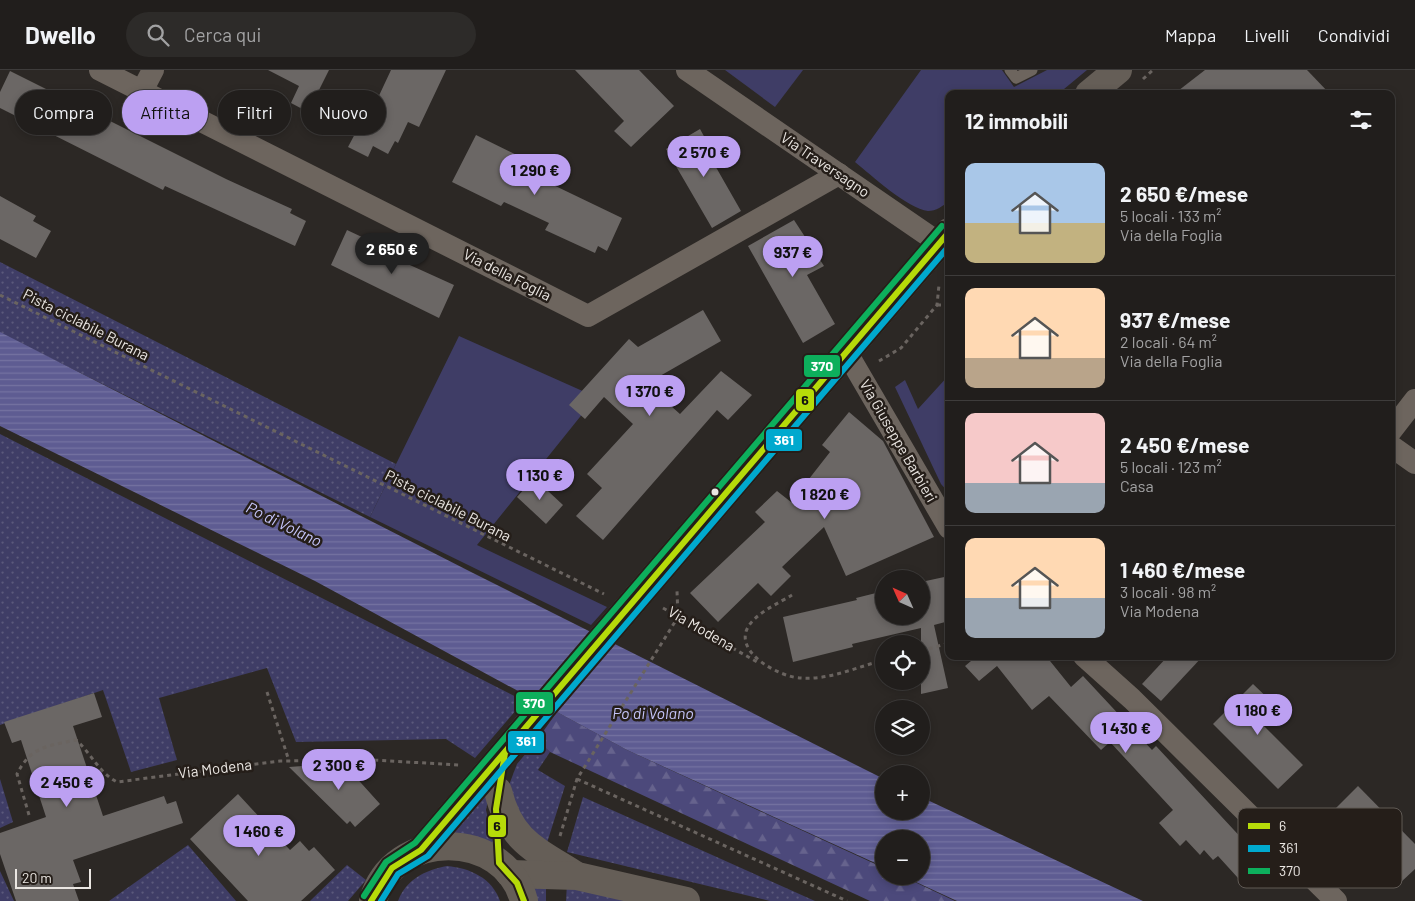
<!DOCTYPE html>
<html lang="it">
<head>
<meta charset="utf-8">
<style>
	body { margin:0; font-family:Barlow,sans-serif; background:#2d2b29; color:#f1f3f6; height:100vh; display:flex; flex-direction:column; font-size:19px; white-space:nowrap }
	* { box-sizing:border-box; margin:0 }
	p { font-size:16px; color:#a2a2a3 }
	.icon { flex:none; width:28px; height:28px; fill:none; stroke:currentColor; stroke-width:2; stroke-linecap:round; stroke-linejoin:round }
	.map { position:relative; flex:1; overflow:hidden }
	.side { position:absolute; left:945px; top:20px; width:450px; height:570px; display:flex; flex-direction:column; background:#211e1c; border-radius:10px; box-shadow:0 2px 8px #0003,0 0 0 1px #3e3c3b }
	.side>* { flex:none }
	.banner { position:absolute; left:15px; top:20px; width:475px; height:45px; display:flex; gap:10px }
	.needle { width:32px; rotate:315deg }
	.fabs { position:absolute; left:875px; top:500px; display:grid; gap:10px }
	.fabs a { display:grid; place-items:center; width:55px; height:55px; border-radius:50%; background:#211e1c; box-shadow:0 2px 8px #0003,0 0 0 1px #3e3c3b; font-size:25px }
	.scale { position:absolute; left:15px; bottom:12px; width:76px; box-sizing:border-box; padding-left:5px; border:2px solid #eae6e2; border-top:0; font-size:14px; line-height:18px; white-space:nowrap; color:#eae6e2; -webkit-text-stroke:4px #251e19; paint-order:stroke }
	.price { position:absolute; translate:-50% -42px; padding:0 11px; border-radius:18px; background:#bca0f2; color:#111; font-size:16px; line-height:32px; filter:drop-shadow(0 1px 2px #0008) }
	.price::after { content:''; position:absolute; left:50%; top:30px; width:15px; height:11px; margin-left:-8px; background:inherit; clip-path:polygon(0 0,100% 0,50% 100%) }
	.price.on { background:#222; color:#fff }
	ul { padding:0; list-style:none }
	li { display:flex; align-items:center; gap:15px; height:125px; padding:0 20px }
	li+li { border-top:1px solid #3e3c3b }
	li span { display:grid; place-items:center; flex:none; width:140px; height:100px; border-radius:10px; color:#555 }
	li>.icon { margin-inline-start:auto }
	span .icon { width:60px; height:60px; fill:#fffc; stroke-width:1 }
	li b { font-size:21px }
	h2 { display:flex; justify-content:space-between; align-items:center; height:60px; padding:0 20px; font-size:21px }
	.tag { padding:0 18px; border-radius:22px; background:#211e1c; box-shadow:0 2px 8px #0003,0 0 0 1px #3e3c3b; font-size:18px; line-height:45px }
	.tag.on { background:#bca0f2; color:#111 }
	header { display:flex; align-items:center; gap:30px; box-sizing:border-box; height:70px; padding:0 25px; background:#211e1c; border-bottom:1px solid #3e3c3b }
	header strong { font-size:24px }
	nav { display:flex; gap:28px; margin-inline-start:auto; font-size:18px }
	.search { width:350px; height:45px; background:#2d2b29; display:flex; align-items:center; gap:12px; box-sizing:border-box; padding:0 18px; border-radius:28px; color:#a2a2a3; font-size:19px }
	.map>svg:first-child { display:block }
</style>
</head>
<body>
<header>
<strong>Dwello</strong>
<div class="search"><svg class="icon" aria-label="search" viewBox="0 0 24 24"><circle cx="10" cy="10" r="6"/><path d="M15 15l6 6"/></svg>Cerca qui</div>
<nav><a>Mappa</a><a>Livelli</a><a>Condividi</a></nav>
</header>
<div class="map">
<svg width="1415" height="831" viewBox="0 0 1415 831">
	<defs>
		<pattern id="grass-dots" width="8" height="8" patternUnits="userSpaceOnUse" patternTransform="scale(1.25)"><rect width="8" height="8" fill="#3f3d66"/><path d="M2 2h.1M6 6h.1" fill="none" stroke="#5b597c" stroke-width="1.8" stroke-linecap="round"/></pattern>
		<pattern id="forest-firs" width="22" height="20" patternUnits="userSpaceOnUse" patternTransform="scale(1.25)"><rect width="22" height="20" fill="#4c497b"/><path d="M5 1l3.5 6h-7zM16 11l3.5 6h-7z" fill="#66638d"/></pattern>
		<pattern id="water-rules" width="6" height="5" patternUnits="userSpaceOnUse" patternTransform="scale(1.25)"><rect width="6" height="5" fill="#5e5c92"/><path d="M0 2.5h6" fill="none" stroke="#7573a1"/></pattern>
	</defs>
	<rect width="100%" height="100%" fill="#2c2825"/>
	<!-- grass -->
	<g fill="url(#grass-dots)">
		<polygon points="0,192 396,394 370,447 0,263"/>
		<polygon points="0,364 524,631 475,688 446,669 296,672 267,598 159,628 177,690 131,702 103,620 0,655"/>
		<polygon points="537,670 550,682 538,700 565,716 546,776 517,753 509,715 517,694"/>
		<polygon points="493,704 486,740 495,778 443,765"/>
		<polygon points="0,709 13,752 0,758"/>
		<polygon points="583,727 815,831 770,831 567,782"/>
		<polygon points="188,775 236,831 109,831"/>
		<polygon points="347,795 366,810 348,831 310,831"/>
		<path d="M447,796C470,798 492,808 500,831H398C406,809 426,800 447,796Z"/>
		<polygon points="0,801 14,831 0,831"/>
		<polygon points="521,805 546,810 546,831 530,831"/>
		<polygon points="567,813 646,831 566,831"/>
	</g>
	<!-- forest -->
	<polygon fill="url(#forest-firs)" points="557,642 627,680 884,798 884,806 902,806 955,831 870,831 550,682 537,670"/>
	<!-- park -->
	<g fill="#3f3d66">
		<polygon points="725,0 803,0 775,37"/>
		<path d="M921,0H1002L1014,17L1047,0H1087L1058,24H949V131C943,136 936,141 928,141C908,139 871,105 855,92Z"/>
		<polygon points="459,266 596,327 477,475 607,537 591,555 370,447"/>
		<polygon points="949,305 949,423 941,414 895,317 905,310 918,339"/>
	</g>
	<!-- water -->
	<polygon fill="url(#water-rules)" points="0,262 473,503 884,709 884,741 921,741 921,727 1143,831 957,831 903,806 921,806 921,769 884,769 884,797 627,680 315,511 0,356"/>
	<!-- building -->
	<g fill="#6b6765">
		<polygon points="268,0 329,0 308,42 291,33 299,16"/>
		<polygon points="391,0 446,0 419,57 408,52 398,73 395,71 388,84 373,76 368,87 348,77 365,45 369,47"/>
		<polygon points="575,0 639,0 674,36 631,77 614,61 624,51"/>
		<polygon points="1205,0 1307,0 1330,24 1174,24"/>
		<polygon points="10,1 226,109 292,139 290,143 306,151 295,176 165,116 163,120 0,38 0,22"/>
		<polygon points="700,59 717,90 713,92 741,141 712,158 666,79"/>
		<polygon points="476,65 525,89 520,99 622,148 607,181 598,176 595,183 545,160 549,153 504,132 501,136 452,112"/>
		<polygon points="0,126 36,146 33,151 51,161 36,188 0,169"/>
		<polygon points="794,150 824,196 807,205 835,254 803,273 748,176"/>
		<polygon points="347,160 381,176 379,181 454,215 439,248 331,195"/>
		<polygon points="703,240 721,271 646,314 680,344 721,301 752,325 728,350 717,340 603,470 576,446 602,418 587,404 633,354 604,327 585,349 569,335 629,269 638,277"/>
		<polygon points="849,342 883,371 934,467 846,506 824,457 782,497 791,506 771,526 758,513 718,552 690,523 765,452 755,442 777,421 791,432 830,382 822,375"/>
		<polygon points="534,408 563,435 546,454 517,427"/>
		<polygon points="949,506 949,551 934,555 948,618 921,624 921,558 852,574 853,577 793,592 783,547 857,530 856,528 884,521 884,546 921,546 921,512"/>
		<polygon points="977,586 1046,586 1071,617 1083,606 1152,680 1156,676 1259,787 1238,808 1218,786 1213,790 1204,780 1200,785 1186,770 1180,776 1159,753 1173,740 1110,672 1101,680 1049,626 1032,640 997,596 979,611 965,596"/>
		<polygon points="1168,586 1203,586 1161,631 1142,614"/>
		<polygon points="1253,614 1278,638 1262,654 1303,695 1278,719 1213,654"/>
		<polygon points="94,623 102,647 73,656 103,746 164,726 167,734 176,731 183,753 73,790 81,812 73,814 79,831 16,831 0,784 0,763 46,747 21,670 12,673 4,652"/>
		<polygon points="343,693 380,734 355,757 350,751 347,754 289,697"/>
		<polygon points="1358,716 1415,774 1415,799 1400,813 1331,743"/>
		<polygon points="238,724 290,780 300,771 309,781 314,777 335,800 301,831 248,831 190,769"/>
	</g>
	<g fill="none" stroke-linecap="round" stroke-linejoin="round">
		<!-- path -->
		<g stroke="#6a6460" stroke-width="3" stroke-dasharray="4 4" stroke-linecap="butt">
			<polyline points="1143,9 1153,0"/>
			<polyline points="0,225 604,524"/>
			<polyline points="937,235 949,235"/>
			<polyline points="879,291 901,278 937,235 939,215"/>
			<path d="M792,525C779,533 756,543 748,557C733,583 782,608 801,608C830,610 857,597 884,590"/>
			<polyline points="663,538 757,592"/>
			<polyline points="921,581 949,573"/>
			<polyline points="267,622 289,691"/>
			<polyline points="577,709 847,831"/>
			<path d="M29,745L17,704C31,676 48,676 76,670C92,684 98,702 117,712L280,691L372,690L460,695"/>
			<polyline points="560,766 577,709 678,547 677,521"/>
		</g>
		<!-- lane -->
		<polyline stroke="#6d655e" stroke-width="11" points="1010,0 1016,8 1032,0"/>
		<!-- street -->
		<g stroke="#6d655e" stroke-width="22">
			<polyline points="100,0 588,246 839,104"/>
			<polyline points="687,0 939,173"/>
			<polyline points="142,21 153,0"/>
			<polyline points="847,283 949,458"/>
			<polyline points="1391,361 1415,330"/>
			<polyline points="1391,376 1415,393"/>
			<polyline points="1084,586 1132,629 1336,831"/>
		</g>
		<!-- secondary -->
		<g stroke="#655e57" stroke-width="28">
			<polyline points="1089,24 1118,0"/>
			<path d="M498,721C510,770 534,779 574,804"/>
			<polyline points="421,780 949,162"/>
			<polyline points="510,804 577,806 686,831"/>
			<path d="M373,831C392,758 505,758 524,831"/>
		</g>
		<!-- bus-1 casing -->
		<g stroke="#251e19" stroke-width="10">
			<g id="bus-1">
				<polyline points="511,676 505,683 496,739 499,793 517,813 524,831"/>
				<polyline points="371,831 392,798 421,780 949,162"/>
			</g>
		</g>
		<!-- bus-2 casing -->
		<g stroke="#251e19" stroke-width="10">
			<polyline id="bus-2" points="381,831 398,804 428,786 949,176"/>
		</g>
		<!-- bus-3 casing -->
		<g stroke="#251e19" stroke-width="10">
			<polyline id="bus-3" points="364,826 386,792 415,773 942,156"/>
		</g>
		<!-- bus-1 -->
		<use href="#bus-1" stroke="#b6db09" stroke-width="6"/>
		<!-- bus-2 -->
		<use href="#bus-2" stroke="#00a9ce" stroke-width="6"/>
		<!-- bus-3 -->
		<use href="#bus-3" stroke="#0daf5c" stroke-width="6"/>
	</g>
	<!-- markers -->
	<circle fill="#eae6e2" stroke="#251e19" stroke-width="2" cx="715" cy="422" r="4.5"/>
	<g text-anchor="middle" stroke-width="5" stroke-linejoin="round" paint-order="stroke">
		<!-- street labels -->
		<g font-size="15" fill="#eae6e2" stroke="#251e19">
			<text transform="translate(825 95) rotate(34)" y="5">Via Traversagno</text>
			<text transform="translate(507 205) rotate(27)" y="5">Via della Foglia</text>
			<text transform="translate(86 255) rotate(27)" y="5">Pista ciclabile Burana</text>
			<text transform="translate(898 371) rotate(60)" y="5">Via Giuseppe Barbieri</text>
			<text transform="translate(448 436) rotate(27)" y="5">Pista ciclabile Burana</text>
			<text transform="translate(701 559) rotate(30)" y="5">Via Modena</text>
			<text transform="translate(215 699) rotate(-7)" y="5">Via Modena</text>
		</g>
		<!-- water labels -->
		<g font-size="16" font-style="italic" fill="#c4c4f9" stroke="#251e19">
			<text transform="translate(284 454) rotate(26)" y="6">Po di Volano</text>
			<text x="653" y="649">Po di Volano</text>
		</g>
	</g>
	<!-- legend -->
	<rect x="1238" y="738" width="164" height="80" rx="8" fill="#251e19" stroke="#605a55" stroke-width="1"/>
	<rect x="1248" y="753" width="22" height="6" fill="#b6db09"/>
	<rect x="1248" y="775" width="22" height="7" fill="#00a9ce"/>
	<rect x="1248" y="798" width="22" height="6" fill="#0daf5c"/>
	<g font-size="14" fill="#eae6e2">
		<text x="1279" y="761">6</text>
		<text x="1279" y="783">361</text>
		<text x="1279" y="806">370</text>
	</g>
	<g stroke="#251e19" stroke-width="2">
		<rect x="803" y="284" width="38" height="24" rx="5" fill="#0daf5c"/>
		<rect x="795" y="318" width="20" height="24" rx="5" fill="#b6db09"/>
		<rect x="765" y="358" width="38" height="24" rx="5" fill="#00a9ce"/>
		<rect x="515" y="621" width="39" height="24" rx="5" fill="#0daf5c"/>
		<rect x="507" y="660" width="38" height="24" rx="5" fill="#00a9ce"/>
		<rect x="487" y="744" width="20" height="24" rx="5" fill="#b6db09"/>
	</g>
	<g font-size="14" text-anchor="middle" font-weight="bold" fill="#fff">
		<text x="822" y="301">370</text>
		<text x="784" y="375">361</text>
		<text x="534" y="638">370</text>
		<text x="526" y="676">361</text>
	</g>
	<g font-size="14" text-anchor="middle" font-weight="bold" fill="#111">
		<text x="805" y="335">6</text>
		<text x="497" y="761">6</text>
	</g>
</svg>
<div class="fabs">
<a><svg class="needle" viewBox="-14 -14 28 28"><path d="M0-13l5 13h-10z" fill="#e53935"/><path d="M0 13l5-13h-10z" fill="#a2a2a3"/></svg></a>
<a><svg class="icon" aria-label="locate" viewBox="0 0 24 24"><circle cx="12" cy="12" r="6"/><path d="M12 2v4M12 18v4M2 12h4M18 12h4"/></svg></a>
<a><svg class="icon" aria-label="layers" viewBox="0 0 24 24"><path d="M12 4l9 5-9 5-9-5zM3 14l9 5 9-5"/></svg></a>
<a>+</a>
<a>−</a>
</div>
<div class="scale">20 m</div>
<b class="price" style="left:704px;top:108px">2 570 €</b>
<b class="price" style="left:535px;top:126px">1 290 €</b>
<b class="price on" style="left:392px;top:205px">2 650 €</b>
<b class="price" style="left:793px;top:208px">937 €</b>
<b class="price" style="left:650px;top:347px">1 370 €</b>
<b class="price" style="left:540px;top:431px">1 130 €</b>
<b class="price" style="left:825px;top:450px">1 820 €</b>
<b class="price" style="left:1258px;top:666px">1 180 €</b>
<b class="price" style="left:1126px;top:684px">1 430 €</b>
<b class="price" style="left:339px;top:721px">2 300 €</b>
<b class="price" style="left:67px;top:738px">2 450 €</b>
<b class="price" style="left:259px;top:787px">1 460 €</b>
<div class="banner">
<a class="tag">Compra</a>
<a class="tag on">Affitta</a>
<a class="tag">Filtri</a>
<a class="tag">Nuovo</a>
</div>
<section class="side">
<h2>12 immobili<svg class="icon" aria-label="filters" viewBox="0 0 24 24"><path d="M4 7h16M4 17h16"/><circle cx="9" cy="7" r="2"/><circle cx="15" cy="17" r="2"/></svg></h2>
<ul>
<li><span style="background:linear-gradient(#a9c7e8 60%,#c2b280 0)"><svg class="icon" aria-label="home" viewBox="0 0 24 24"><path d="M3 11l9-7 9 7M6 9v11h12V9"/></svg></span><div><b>2 650 €/mese</b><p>5 locali · 133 m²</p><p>Via della Foglia</p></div></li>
<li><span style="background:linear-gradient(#ffd9b3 70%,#b9a48a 0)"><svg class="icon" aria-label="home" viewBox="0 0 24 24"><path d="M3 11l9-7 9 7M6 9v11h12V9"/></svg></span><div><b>937 €/mese</b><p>2 locali · 64 m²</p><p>Via della Foglia</p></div></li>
<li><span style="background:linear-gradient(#f6c9c9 70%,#9aa5b1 0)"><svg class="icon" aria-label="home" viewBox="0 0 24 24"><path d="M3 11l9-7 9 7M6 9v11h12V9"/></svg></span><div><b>2 450 €/mese</b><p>5 locali · 123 m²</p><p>Casa</p></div></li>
<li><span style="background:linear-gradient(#ffd9b3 60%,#9aa5b1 0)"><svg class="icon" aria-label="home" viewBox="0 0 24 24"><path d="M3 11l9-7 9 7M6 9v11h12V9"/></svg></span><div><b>1 460 €/mese</b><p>3 locali · 98 m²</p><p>Via Modena</p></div></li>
</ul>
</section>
</div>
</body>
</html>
